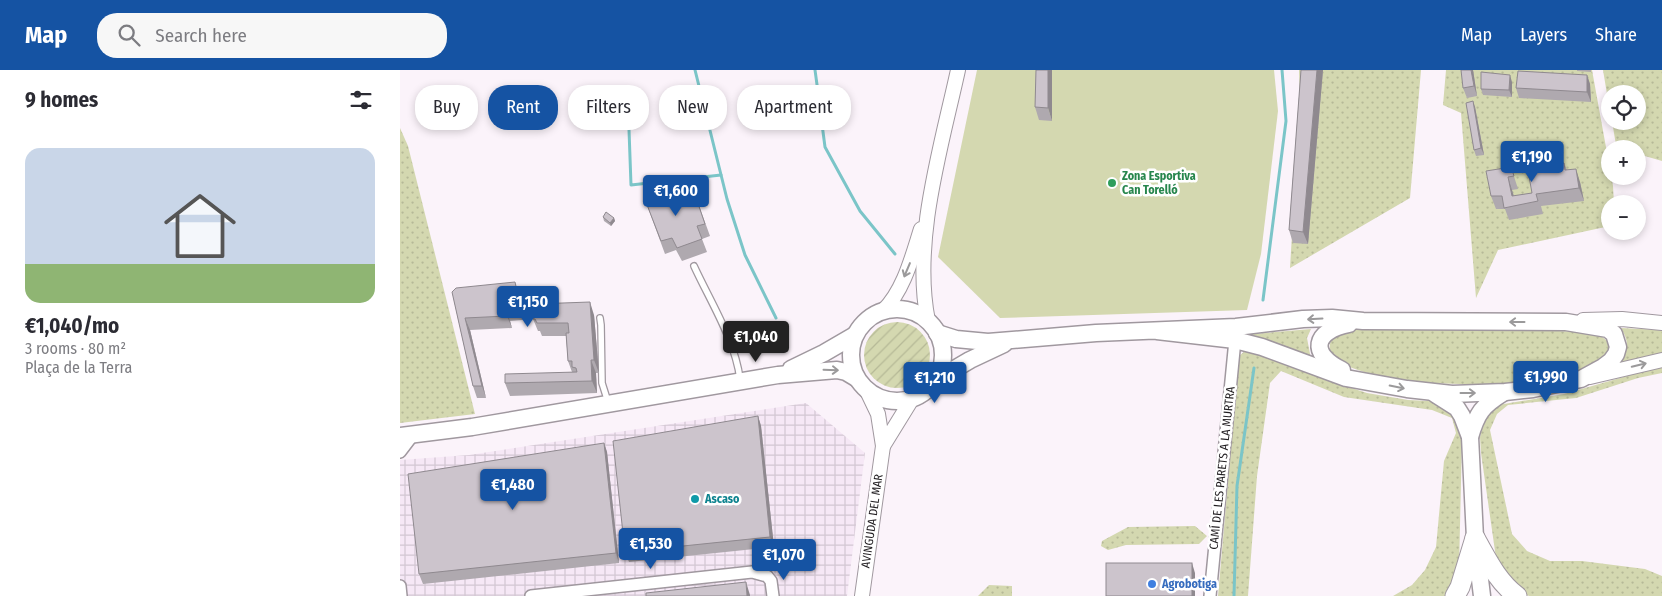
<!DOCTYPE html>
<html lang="en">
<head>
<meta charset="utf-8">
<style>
	body { margin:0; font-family:"Fira Sans Condensed",sans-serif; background:#f7f7f7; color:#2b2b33; height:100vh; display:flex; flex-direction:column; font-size:19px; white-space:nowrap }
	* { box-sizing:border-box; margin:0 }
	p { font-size:16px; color:#7c7c81 }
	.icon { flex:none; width:28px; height:28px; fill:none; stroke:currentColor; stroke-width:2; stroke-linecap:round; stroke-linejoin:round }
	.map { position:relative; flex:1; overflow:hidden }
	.drawer { display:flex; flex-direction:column; background:#fff; width:400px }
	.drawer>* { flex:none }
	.hud { position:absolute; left:15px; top:15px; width:475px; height:45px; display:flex; gap:10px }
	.buttons { position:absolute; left:1201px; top:15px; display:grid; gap:10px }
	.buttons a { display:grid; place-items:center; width:45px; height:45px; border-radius:50%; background:#fff; box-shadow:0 2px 8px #0003; font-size:25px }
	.price { position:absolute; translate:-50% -42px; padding:0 11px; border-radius:5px; background:#1553a3; color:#fff; font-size:16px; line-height:32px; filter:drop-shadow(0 1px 2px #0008) }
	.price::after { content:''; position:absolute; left:50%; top:30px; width:15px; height:11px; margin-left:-8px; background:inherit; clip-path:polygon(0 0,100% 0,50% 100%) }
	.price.current { background:#222; color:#fff }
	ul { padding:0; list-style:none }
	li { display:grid; align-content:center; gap:10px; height:265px; padding:0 25px }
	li+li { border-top:1px solid #e1e1e2 }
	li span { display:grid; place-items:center; height:155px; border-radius:15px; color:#555 }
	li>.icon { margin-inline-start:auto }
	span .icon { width:90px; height:90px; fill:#fffc; stroke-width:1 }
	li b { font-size:21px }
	h2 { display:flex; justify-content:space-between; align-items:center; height:60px; padding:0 25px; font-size:21px }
	.pill { padding:0 18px; border-radius:20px; background:#fff; box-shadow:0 2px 8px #0003; font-size:18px; line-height:45px }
	.pill.current { background:#1553a3; color:#fff }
	header { display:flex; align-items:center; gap:30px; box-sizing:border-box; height:70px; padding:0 25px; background:#1553a3; color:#fff }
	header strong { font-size:24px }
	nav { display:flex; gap:28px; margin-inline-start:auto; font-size:18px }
	.search { width:350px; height:45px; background:#f7f7f7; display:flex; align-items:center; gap:12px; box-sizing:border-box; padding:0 18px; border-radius:20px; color:#7c7c81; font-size:19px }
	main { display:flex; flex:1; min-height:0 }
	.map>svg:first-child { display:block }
</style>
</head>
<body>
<header>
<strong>Map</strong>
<div class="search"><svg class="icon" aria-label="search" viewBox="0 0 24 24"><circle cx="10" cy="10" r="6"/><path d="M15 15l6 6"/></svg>Search here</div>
<nav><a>Map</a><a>Layers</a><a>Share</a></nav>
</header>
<main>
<section class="drawer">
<h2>9 homes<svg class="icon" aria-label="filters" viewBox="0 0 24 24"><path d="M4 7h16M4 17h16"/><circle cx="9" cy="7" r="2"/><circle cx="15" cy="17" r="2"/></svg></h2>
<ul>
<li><span style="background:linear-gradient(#c9d6e8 75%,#8fb573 0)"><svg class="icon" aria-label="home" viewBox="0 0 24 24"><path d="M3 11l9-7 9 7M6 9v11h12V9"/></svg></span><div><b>€1,040/mo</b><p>3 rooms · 80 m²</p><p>Plaça de la Terra</p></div></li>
</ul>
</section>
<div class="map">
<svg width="1262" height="526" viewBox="0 0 1262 526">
	<defs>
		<pattern id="industrial-grid" width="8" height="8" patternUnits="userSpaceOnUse" patternTransform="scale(1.25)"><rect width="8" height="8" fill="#f6e8f6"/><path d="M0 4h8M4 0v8" fill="none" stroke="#d3c7d3"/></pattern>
		<pattern id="grass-dots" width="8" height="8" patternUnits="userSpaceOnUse" patternTransform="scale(1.25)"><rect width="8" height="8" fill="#d4d8b0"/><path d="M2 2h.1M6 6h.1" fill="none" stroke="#b6b997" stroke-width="1.8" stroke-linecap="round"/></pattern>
		<pattern id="garden-furrows" width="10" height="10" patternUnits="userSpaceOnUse" patternTransform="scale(1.25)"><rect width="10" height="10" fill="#d4d8b0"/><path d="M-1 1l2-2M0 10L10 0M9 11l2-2" fill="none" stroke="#b6b997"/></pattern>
	</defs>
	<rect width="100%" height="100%" fill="#fbf3fa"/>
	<!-- industrial -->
	<polygon fill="url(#industrial-grid)" points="406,333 465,383 447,526 0,526 0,390 69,385"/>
	<!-- grass -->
	<g fill="url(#grass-dots)">
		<polygon points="899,0 1021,0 1010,128 890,198 900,32"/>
		<polygon points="1046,0 1192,0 1213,116 1214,134 1210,134 1210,156 1098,180 1076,228 1061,43 1043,35"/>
		<polygon points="1203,0 1262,0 1262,91 1238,84 1238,79 1224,79 1216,75 1212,51 1238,51 1238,24 1210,24 1210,42"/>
		<polygon points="0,58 8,76 75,344 0,353"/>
		<path d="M1221,258L1262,260V283L1220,293C1229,280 1229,271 1221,258Z"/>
		<polygon points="911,259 907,268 911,289 842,265"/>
		<path d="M955,259L1159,261C1177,262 1200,258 1211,276C1201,299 1175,301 1153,306C1139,309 1126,312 1112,314C1101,316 1089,314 1077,314C1035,314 981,312 943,294C928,287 924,271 940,262C945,260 950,260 955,259Z"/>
		<polygon points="845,281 879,290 936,313 967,323 1008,330 1029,331 1044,335 1055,343 1062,369 1059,499 1048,526 993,526 1012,515 1025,500 1036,477 1044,391 1056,363 1052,348 1032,340 944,327 881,301 870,313 857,406 848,526 818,526 839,286"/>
		<polygon points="1262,296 1262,303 1238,308 1176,328 1108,335 1097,344 1090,360 1112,464 1127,481 1150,491 1182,491 1245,499 1262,506 1262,526 1129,526 1123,523 1097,495 1081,383 1080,367 1085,345 1098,335 1164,324"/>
		<polygon points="795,456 807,466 799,474 726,475 708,480 701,476 702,471 728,457"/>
		<polygon points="589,515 612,516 612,526 578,526"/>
	</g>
	<!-- park -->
	<polygon fill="#d4d8b0" points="577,0 874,0 878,41 861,184 847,240 600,248 538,187"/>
	<!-- garden -->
	<circle fill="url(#garden-furrows)" cx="497" cy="285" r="33"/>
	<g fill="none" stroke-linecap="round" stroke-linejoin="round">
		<!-- stream -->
		<g stroke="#7bc5c8" stroke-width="3">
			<polyline points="295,0 327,129 345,185 376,248"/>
			<polyline points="415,0 418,22"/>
			<polyline points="228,32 231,115 321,105"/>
			<polyline points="420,39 425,77 460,141 495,184"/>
			<polyline points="863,230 886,51 882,0"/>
			<polyline points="834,526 837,416 854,298"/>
		</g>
		<!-- service casing -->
		<g stroke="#a0989f" stroke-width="8">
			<g id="service">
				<path d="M294,196C310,231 335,270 340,309"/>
				<polyline points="200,248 201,255 202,313 208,332"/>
			</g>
		</g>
		<!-- minor casing -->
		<g stroke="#a0989f" stroke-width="14">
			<g id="minor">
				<polyline points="0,382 13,365"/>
				<polyline points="0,516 1,526"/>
				<polyline points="131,526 352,502 367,506 371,511 373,526"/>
				<polyline points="810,526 835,270"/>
			</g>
		</g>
		<!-- tertiary casing -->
		<g stroke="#a0989f" stroke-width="16">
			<g id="tertiary">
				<path d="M483,241C504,220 512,187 521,159"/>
				<polyline points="1183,250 1222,249 1262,253"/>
				<path d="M528,251C512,172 541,78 558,0"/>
				<polyline points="1190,307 1262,290"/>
				<polyline points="483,376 512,329"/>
				<polyline points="462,526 483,376 478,344 467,321"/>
			</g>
		</g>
		<!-- secondary casing -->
		<g stroke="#a0989f" stroke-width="19">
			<g id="secondary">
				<circle cx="497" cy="285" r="46"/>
				<polyline points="537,263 556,269 588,272 696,263 836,257 903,249 932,248 963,251 1166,252 1208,259 1214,264 1218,277 1216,284 1211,291 1203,297 1181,309 1133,319 1105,322 1052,324 1007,319 946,308 862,277 835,270 757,261"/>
				<polyline points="391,299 424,283 455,265"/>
				<path d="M942,300C909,284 913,261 949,254"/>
				<polyline points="536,310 570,290 604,274"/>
				<polyline points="1035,324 1057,338 1062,346 1070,367 1075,468 1082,526"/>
				<polyline points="0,366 72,357 378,305 437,300 446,302 456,308"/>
				<path d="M1070,367C1077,343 1082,336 1103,323"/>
			</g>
		</g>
		<!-- trunk casing -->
		<g stroke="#a0989f" stroke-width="21">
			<g id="trunk">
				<path d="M1075,468C1087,489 1097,511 1117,526"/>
				<polyline points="1055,526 1060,517 1075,468"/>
			</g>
		</g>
		<!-- service -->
		<use href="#service" stroke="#fff" stroke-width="5.5"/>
		<!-- minor -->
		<use href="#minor" stroke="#fff" stroke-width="11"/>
		<!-- tertiary -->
		<use href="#tertiary" stroke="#fff" stroke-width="14"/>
		<!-- secondary -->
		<use href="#secondary" stroke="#fff" stroke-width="16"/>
		<!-- trunk -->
		<use href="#trunk" stroke="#fff" stroke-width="19"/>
	</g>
	<!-- wall -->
	<g fill="#afa9af">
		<polygon points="636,0 652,51 639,50 635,37"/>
		<polygon points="901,0 923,0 908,174 893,173 889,160"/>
		<polygon points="1073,0 1077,26 1067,28 1063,18"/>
		<polygon points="1177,0 1191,0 1191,2 1177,1"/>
		<polygon points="1187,5 1190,14 1191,32 1119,28 1116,18"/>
		<polygon points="1112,12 1112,27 1083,25 1081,19"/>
		<polygon points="1075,37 1084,85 1076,86 1074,80"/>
		<polygon points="1164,93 1167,100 1180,112 1184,131 1141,136 1143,144 1109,150 1105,139 1096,139 1091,126 1111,97 1118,119 1112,120 1114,126 1132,123"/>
		<polygon points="293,119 310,166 302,169 307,182 282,191 276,180 265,184 244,127"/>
		<polygon points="203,147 214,148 215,151 211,156 204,151"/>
		<polygon points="52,222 119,225 135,224 138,234 194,245 199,303 196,303 197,323 110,326 105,313 172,302 168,291 166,266 142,266 140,261 138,261 133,249 110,251 112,258 70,260 86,328 77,328 73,316"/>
		<polygon points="358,346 361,356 374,477 229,492 225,482"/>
		<polygon points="204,373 207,382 219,493 23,514 19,504"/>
	</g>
	<!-- shaded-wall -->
	<g fill="#8f898f">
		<polygon points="648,0 652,0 652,51 648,38"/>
		<polygon points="917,0 923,0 908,174 903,162"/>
		<polygon points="1071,0 1073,0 1077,26 1074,16"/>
		<polygon points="1110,5 1112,12 1112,27 1109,20"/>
		<polygon points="1187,5 1190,14 1191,32 1187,22"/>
		<polygon points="1073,31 1075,37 1084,85 1081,78"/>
		<polygon points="1176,99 1180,112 1184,131 1179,118"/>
		<polygon points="1108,107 1112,120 1116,135 1112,126"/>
		<polygon points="214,148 215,151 211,156 210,153"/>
		<polygon points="135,224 139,236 135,234"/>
		<polygon points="190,232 194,245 199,303 194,290"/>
		<polygon points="106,238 110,251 112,258 107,246"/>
		<polygon points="65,248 70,260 86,328 82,316"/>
		<polygon points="191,290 196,303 197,323 192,311"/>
		<polygon points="358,346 361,356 374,477 370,467"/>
		<polygon points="204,373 207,382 219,493 216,483"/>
		<polygon points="792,493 795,503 795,526 792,526"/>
		<polygon points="346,512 350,525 350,526 347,526"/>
	</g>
	<!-- building -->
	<g fill="#ccc4cc" stroke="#8f898f">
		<polygon points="636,0 648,0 648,38 635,37"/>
		<polygon points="901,0 917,0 903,162 889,160"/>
		<polygon points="1061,0 1071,0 1074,16 1063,18"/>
		<polygon points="1118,1 1187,5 1187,22 1116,18"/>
		<polygon points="1081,2 1110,5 1109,20 1081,19"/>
		<polygon points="1073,31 1081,78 1074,80 1066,33"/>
		<polygon points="1164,93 1165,100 1176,99 1179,118 1136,124 1138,131 1104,138 1102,126 1091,126 1086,101 1111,97 1114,106 1108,107 1112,126 1132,123 1128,101"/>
		<polygon points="293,119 305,154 297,156 302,169 277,178 272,168 261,171 244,127"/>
		<polygon points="206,142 214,148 210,153 203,147"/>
		<polygon points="115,212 118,225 135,224 135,234 190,232 194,290 191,290 192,311 105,313 105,304 177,302 176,298 172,297 172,291 168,291 166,263 169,263 168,253 137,253 135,249 133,249 132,236 106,238 107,246 65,248 82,316 73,316 52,222 56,218"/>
		<polygon points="358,346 370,467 225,482 213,371"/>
		<polygon points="204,373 216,483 19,504 8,404"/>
		<rect x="706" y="493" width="86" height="33"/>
		<polygon points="346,512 347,526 246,526 246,523"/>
	</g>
	<!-- one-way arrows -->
	<defs><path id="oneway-shaft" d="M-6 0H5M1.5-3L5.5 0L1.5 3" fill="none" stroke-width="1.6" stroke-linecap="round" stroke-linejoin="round" transform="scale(1.25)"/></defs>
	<g stroke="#9b9a9b">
		<use href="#oneway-shaft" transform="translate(507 200) rotate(113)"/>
		<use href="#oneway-shaft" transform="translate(915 249) rotate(177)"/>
		<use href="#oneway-shaft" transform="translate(1117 252) rotate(-180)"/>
		<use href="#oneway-shaft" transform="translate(1239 295) rotate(-14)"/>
		<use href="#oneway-shaft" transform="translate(431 300) rotate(2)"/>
		<use href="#oneway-shaft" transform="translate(997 317) rotate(11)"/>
		<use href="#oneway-shaft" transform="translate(1068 323)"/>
	</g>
	<!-- markers -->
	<circle fill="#2e9e5b" stroke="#fff" stroke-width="2" cx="712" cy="113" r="5"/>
	<circle fill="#0f9aa8" stroke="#fff" stroke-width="2" cx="295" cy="429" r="5"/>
	<circle fill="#3f7fe0" stroke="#fff" stroke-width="2" cx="752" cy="514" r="5"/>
	<g text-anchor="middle" stroke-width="5" stroke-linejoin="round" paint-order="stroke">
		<!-- leisure labels -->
		<g font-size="12" font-weight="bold" fill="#27864d" stroke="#fff" text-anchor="start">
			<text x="722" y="110">Zona Esportiva<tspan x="722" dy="14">Can Torelló</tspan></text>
		</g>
		<!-- street labels -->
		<g font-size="12" fill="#211e21" stroke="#fff">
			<text transform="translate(822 398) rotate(-84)" y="4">CAMÍ DE LES PARETS A LA MURTRA</text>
			<text transform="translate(472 451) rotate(-82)" y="4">AVINGUDA DEL MAR</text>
		</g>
		<!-- culture labels -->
		<g font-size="12" font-weight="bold" fill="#0d838f" stroke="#fff" text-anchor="start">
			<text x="305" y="433">Ascaso</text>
		</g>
		<!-- shop labels -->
		<g font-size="12" font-weight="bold" fill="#366cbe" stroke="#fff" text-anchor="start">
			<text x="762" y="518">Agrobotiga</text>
		</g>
	</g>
</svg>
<div class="buttons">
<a><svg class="icon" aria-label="locate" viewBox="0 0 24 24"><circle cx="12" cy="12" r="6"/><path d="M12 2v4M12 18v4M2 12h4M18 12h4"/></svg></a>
<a>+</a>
<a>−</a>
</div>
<b class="price" style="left:1132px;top:113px">€1,190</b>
<b class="price" style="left:276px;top:147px">€1,600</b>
<b class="price" style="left:128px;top:258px">€1,150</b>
<b class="price current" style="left:356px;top:293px">€1,040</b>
<b class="price" style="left:1146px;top:333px">€1,990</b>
<b class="price" style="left:535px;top:334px">€1,210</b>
<b class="price" style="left:113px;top:441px">€1,480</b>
<b class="price" style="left:251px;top:500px">€1,530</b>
<b class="price" style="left:384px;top:511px">€1,070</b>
<div class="hud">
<a class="pill">Buy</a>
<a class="pill current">Rent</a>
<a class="pill">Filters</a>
<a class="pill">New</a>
<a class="pill">Apartment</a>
</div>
</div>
</main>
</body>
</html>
